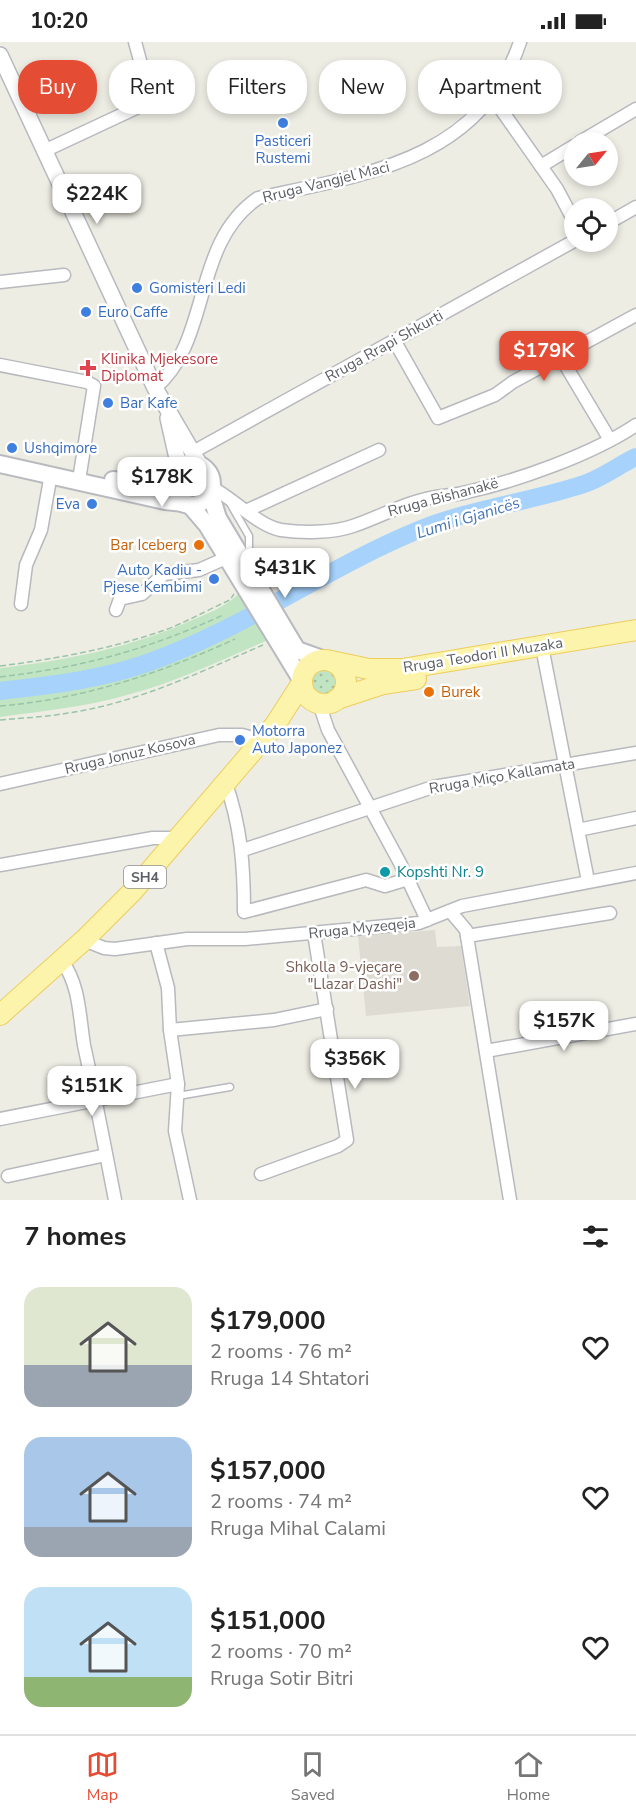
<!DOCTYPE html>
<html lang="en">
<head>
<meta charset="utf-8">
<style>
	body { margin:0; font-family:"Nunito Sans",sans-serif; background:#f2f2f2; color:#222; height:100vh; display:flex; flex-direction:column; font-size:22px; white-space:nowrap }
	* { box-sizing:border-box; margin:0 }
	p { font-size:20px; color:#767676 }
	.icon { flex:none; width:33px; height:33px; fill:none; stroke:currentColor; stroke-width:2; stroke-linecap:round; stroke-linejoin:round }
	.map { position:relative; height:1158px; overflow:hidden }
	.drawer { display:flex; flex-direction:column; background:#fff; flex:1 }
	.drawer>* { flex:none }
	.top-card { position:absolute; left:18px; top:18px; width:600px; height:54px; display:flex; gap:12px }
	.needle { width:39px; rotate:60deg }
	.tools { position:absolute; left:564px; top:90px; display:grid; gap:12px }
	.tools a { display:grid; place-items:center; width:54px; height:54px; border-radius:50%; background:#fff; box-shadow:0 3px 9px #0003; font-size:30px }
	.price { position:absolute; translate:-50% -51px; padding:0 14px; border-radius:12px; background:#fff; color:#222; font-size:20px; line-height:39px; filter:drop-shadow(0 2px 3px #0008) }
	.price::after { content:''; position:absolute; left:50%; top:36px; width:18px; height:14px; margin-left:-9px; background:inherit; clip-path:polygon(0 0,100% 0,50% 100%) }
	.price.selected { background:#e44c34; color:#fff }
	ul { padding:0; list-style:none }
	li { display:flex; align-items:center; gap:18px; height:150px; padding:0 24px }
	li span { display:grid; place-items:center; flex:none; width:168px; height:120px; border-radius:18px; color:#555 }
	li>.icon { margin-inline-start:auto }
	span .icon { width:72px; height:72px; fill:#fffc; stroke-width:1 }
	li b { font-size:26px }
	h2 { display:flex; justify-content:space-between; align-items:center; height:72px; padding:0 24px; font-size:26px }
	.tag { padding:0 21px; border-radius:24px; background:#fff; box-shadow:0 3px 9px #0003; font-size:21px; line-height:54px }
	.tag.selected { background:#e44c34; color:#fff }
	.status { display:flex; justify-content:space-between; align-items:center; height:42px; padding:0 30px; background:#fff; direction:ltr }
	.status svg { height:16px; fill:currentColor }
	.tabs { display:flex; justify-content:space-around; align-items:center; height:84px; border-top:2px solid #e0e0e0; background:#fff; font-size:16px; color:#767676 }
	.tabs a { display:grid; justify-items:center; gap:3px }
	.tabs .selected { color:#e44c34 }
	.map>svg:first-child { display:block }
</style>
</head>
<body>
<div class="status"><b>10:20</b><svg viewBox="0 0 49 12"><path d="M0 12V9h3v3zM5 12V6h3v6zM10 12V3h3v9zM15 12V0h3v12zM26 1h20v11H26zM47 4h2v5h-2z"/></svg></div>
<div class="map">
<svg width="636" height="1158" viewBox="0 0 636 1158">
	<defs>
		<pattern id="grass-dots" width="8" height="8" patternUnits="userSpaceOnUse" patternTransform="scale(1.5)"><rect width="8" height="8" fill="#c1e5c3"/><path d="M2 2h.1M6 6h.1" fill="none" stroke="#a0bda2" stroke-width="1.8" stroke-linecap="round"/></pattern>
	</defs>
	<rect width="100%" height="100%" fill="#eeede4"/>
	<!-- education -->
	<polygon fill="#dedcd2" points="435,888 437,905 461,904 470,964 366,974 358,894"/>
	<!-- grass -->
	<g fill="url(#grass-dots)">
		<circle cx="191" cy="442" r="15"/>
		<circle cx="324" cy="640" r="15"/>
	</g>
	<!-- park -->
	<path fill="#c1e5c3" d="M240,550L268,598C221,618 176,640 127,653C85,665 43,669 0,675V626C69,618 134,605 197,576C213,569 229,563 240,550Z"/>
	<g fill="none" stroke-linecap="round" stroke-linejoin="round">
		<!-- river -->
		<path stroke="#a6d2fc" stroke-width="18" d="M0,649C50,643 99,638 147,621C244,587 327,525 421,487C474,466 530,460 584,442C602,436 619,423 636,415"/>
		<!-- service casing -->
		<g stroke="#b7b9be" stroke-width="9">
			<g id="service">
				<polyline points="151,59 166,51"/>
				<polyline points="231,463 249,494 249,511 242,515"/>
				<polyline points="178,1054 230,1045"/>
			</g>
		</g>
		<!-- minor casing -->
		<g stroke="#b7b9be" stroke-width="15">
			<g id="minor">
				<polyline points="493,56 557,147 574,179"/>
				<polyline points="580,100 636,67"/>
				<polyline points="44,109 151,59 135,0"/>
				<polyline points="541,124 574,104"/>
				<polyline points="608,181 636,165"/>
				<polyline points="0,240 64,233"/>
				<polyline points="394,298 438,376 495,353 513,340 636,273"/>
				<polyline points="560,314 610,398"/>
				<polyline points="0,323 87,340 94,344 79,438"/>
				<path d="M155,346C212,298 191,202 258,156C364,133 481,118 520,0"/>
				<polyline points="193,410 574,199"/>
				<path d="M211,445C233,456 258,484 281,488C302,491 333,491 353,484C377,476 398,464 422,458C437,453 452,454 467,450C517,439 593,412 636,383"/>
				<polyline points="248,468 379,408"/>
				<polyline points="21,562 26,523 41,488 51,432"/>
				<polyline points="116,568 120,557 142,552 164,532 199,528 226,516"/>
				<polyline points="544,615 588,839"/>
				<polyline points="319,661 328,688 400,821 427,878"/>
				<path d="M225,739C241,783 244,824 244,870L366,838L385,844L408,837"/>
				<polyline points="0,742 219,693 242,693 260,698"/>
				<polyline points="578,788 636,776"/>
				<polyline points="243,808 433,745 636,711"/>
				<polyline points="0,823 153,796 178,796"/>
				<polyline points="450,869 466,888 510,1158"/>
				<polyline points="467,894 610,871"/>
				<polyline points="84,898 104,906 115,907 187,897 245,897 419,881 462,864 636,831"/>
				<polyline points="156,901 168,946 170,988 178,1042 175,1089 190,1158"/>
				<path d="M62,919C80,944 79,973 84,1003C95,1054 105,1106 115,1158"/>
				<polyline points="170,988 274,978 327,967"/>
				<polyline points="486,1009 636,982"/>
				<polyline points="0,1077 178,1042"/>
				<polyline points="261,1132 338,1104 347,1098 314,891"/>
				<polyline points="8,1134 106,1113"/>
			</g>
		</g>
		<!-- tertiary casing -->
		<g stroke="#b7b9be" stroke-width="18">
			<g id="tertiary">
				<polyline points="0,13 155,346 200,423"/>
				<polyline points="168,376 179,425"/>
			</g>
		</g>
		<!-- secondary casing -->
		<g stroke="#b8bac0" stroke-width="20">
			<g id="secondary">
				<circle cx="191" cy="442" r="21"/>
				<polyline points="0,422 165,459 184,461"/>
				<polyline points="113,438 149,443 171,438"/>
				<polyline points="210,450 218,476 297,608 325,618"/>
				<polyline points="189,462 207,483 302,639"/>
			</g>
		</g>
		<!-- primary casing -->
		<g stroke="#edcd5e" stroke-width="22">
			<g id="primary">
				<circle cx="324" cy="640" r="22"/>
				<polyline points="331,619 369,627 402,627 636,588"/>
				<polyline points="337,657 383,642 416,637"/>
				<polyline points="0,973 84,898 132,850 275,683 302,641"/>
			</g>
		</g>
		<!-- path -->
		<g stroke="#99c4a8" stroke-width="1.5" stroke-dasharray="6 3" stroke-linecap="butt">
			<path d="M0,624C56,617 109,607 162,589C185,581 207,568 230,558L234,552"/>
			<path d="M0,635C83,625 147,608 223,573"/>
			<path d="M0,664C83,657 159,632 235,597"/>
			<path d="M0,678C23,676 46,675 68,671C137,661 200,630 263,603"/>
		</g>
		<!-- service -->
		<use href="#service" stroke="#fff" stroke-width="6"/>
		<!-- minor -->
		<use href="#minor" stroke="#fff" stroke-width="12"/>
		<!-- tertiary -->
		<use href="#tertiary" stroke="#fff" stroke-width="15"/>
		<!-- secondary -->
		<use href="#secondary" stroke="#fff" stroke-width="16"/>
		<!-- primary -->
		<use href="#primary" stroke="#fdf4ab" stroke-width="20"/>
	</g>
	<!-- markers -->
	<g fill="#3f7fe0" stroke="#fff" stroke-width="2">
		<circle cx="283" cy="81" r="6"/>
		<circle cx="137" cy="246" r="6"/>
		<circle cx="86" cy="270" r="6"/>
		<circle cx="108" cy="361" r="6"/>
		<circle cx="12" cy="406" r="6"/>
		<circle cx="92" cy="462" r="6"/>
		<circle cx="214" cy="537" r="6"/>
		<circle cx="240" cy="698" r="6"/>
	</g>
	<path fill="#e0444e" stroke="#fff" stroke-width="2" d="M85 317h6v6h6v6h-6v6h-6v-6h-6v-6h6z"/>
	<g fill="#e8710a" stroke="#fff" stroke-width="2">
		<circle cx="199" cy="503" r="6"/>
		<circle cx="429" cy="650" r="6"/>
	</g>
	<circle fill="#0f9aa8" stroke="#fff" stroke-width="2" cx="385" cy="830" r="6"/>
	<circle fill="#8d6e63" stroke="#fff" stroke-width="2" cx="414" cy="934" r="6"/>
	<g text-anchor="middle" stroke-width="5" stroke-linejoin="round" paint-order="stroke">
		<!-- shield labels -->
		<rect fill="#fff" stroke="#8d8f92" stroke-width="1.5" x="124" y="824" width="42" height="22" rx="4.5"/>
		<g font-size="14" font-weight="bold" fill="#5c5f64">
			<text x="145" y="840">SH4</text>
		</g>
		<!-- shop labels -->
		<g font-size="15" fill="#366cbe" stroke="#fff" text-anchor="start">
			<text x="283" y="104" text-anchor="middle">Pasticeri<tspan x="283" dy="17">Rustemi</tspan></text>
			<text x="149" y="251">Gomisteri Ledi</text>
			<text x="98" y="275">Euro Caffe</text>
			<text x="120" y="366">Bar Kafe</text>
			<text x="24" y="411">Ushqimore</text>
			<text x="80" y="467" text-anchor="end">Eva</text>
			<text x="202" y="533" text-anchor="end">Auto Kadiu -<tspan x="202" dy="17">Pjese Kembimi</tspan></text>
			<text x="252" y="694">Motorra<tspan x="252" dy="17">Auto Japonez</tspan></text>
		</g>
		<!-- street labels -->
		<g font-size="15" fill="#5c5f64" stroke="#fff">
			<text transform="translate(326 140) rotate(-14)" y="5">Rruga Vangjel Maci</text>
			<text transform="translate(384 304) rotate(-29)" y="5">Rruga Rrapi Shkurti</text>
			<text transform="translate(443 455) rotate(-15)" y="5">Rruga Bishanakë</text>
			<text transform="translate(483 613) rotate(-9)" y="5">Rruga Teodori II Muzaka</text>
			<text transform="translate(130 712) rotate(-13)" y="5">Rruga Jonuz Kosova</text>
			<text transform="translate(502 734) rotate(-10)" y="5">Rruga Miço Kallamata</text>
			<text transform="translate(362 886) rotate(-6)" y="5">Rruga Myzeqeja</text>
		</g>
		<!-- health labels -->
		<g font-size="15" fill="#be3a42" stroke="#fff" text-anchor="start">
			<text x="101" y="322">Klinika Mjekesore<tspan x="101" dy="17">Diplomat</tspan></text>
		</g>
		<!-- food labels -->
		<g font-size="15" fill="#c56008" stroke="#fff" text-anchor="end">
			<text x="187" y="508">Bar Iceberg</text>
			<text x="441" y="655" text-anchor="start">Burek</text>
		</g>
		<!-- culture labels -->
		<g font-size="15" fill="#0d838f" stroke="#fff" text-anchor="start">
			<text x="397" y="835">Kopshti Nr. 9</text>
		</g>
		<!-- education labels -->
		<g font-size="15" fill="#785e54" stroke="#fff" text-anchor="end">
			<text x="402" y="930">Shkolla 9-vjeçare<tspan x="402" dy="17">"Llazar Dashi"</tspan></text>
		</g>
		<!-- water labels -->
		<g font-size="16" font-style="italic" fill="#4677b7" stroke="#fff">
			<text transform="translate(468 475) rotate(-17)" y="6">Lumi i Gjanicës</text>
		</g>
	</g>
</svg>
<div class="tools">
<a><svg class="needle" viewBox="-14 -14 28 28"><path d="M0-13l5 13h-10z" fill="#e53935"/><path d="M0 13l5-13h-10z" fill="#767676"/></svg></a>
<a><svg class="icon" aria-label="locate" viewBox="0 0 24 24"><circle cx="12" cy="12" r="6"/><path d="M12 2v4M12 18v4M2 12h4M18 12h4"/></svg></a>
</div>
<b class="price" style="left:97px;top:183px">$224K</b>
<b class="price selected" style="left:544px;top:340px">$179K</b>
<b class="price" style="left:162px;top:466px">$178K</b>
<b class="price" style="left:285px;top:557px">$431K</b>
<b class="price" style="left:564px;top:1010px">$157K</b>
<b class="price" style="left:355px;top:1048px">$356K</b>
<b class="price" style="left:92px;top:1075px">$151K</b>
<div class="top-card">
<a class="tag selected">Buy</a>
<a class="tag">Rent</a>
<a class="tag">Filters</a>
<a class="tag">New</a>
<a class="tag">Apartment</a>
</div>
</div>
<section class="drawer">
<h2>7 homes<svg class="icon" aria-label="filters" viewBox="0 0 24 24"><path d="M4 7h16M4 17h16"/><circle cx="9" cy="7" r="2"/><circle cx="15" cy="17" r="2"/></svg></h2>
<ul>
<li><span style="background:linear-gradient(#dfe7d0 65%,#9aa5b1 0)"><svg class="icon" aria-label="home" viewBox="0 0 24 24"><path d="M3 11l9-7 9 7M6 9v11h12V9"/></svg></span><div><b>$179,000</b><p>2 rooms · 76 m²</p><p>Rruga 14 Shtatori</p></div><svg class="icon" aria-label="heart" viewBox="0 0 24 24"><path d="M12 20l-8-8c-3-5 5-10 8-4 3-6 11-1 8 4z"/></svg></li>
<li><span style="background:linear-gradient(#a9c7e8 75%,#9aa5b1 0)"><svg class="icon" aria-label="home" viewBox="0 0 24 24"><path d="M3 11l9-7 9 7M6 9v11h12V9"/></svg></span><div><b>$157,000</b><p>2 rooms · 74 m²</p><p>Rruga Mihal Calami</p></div><svg class="icon" aria-label="heart" viewBox="0 0 24 24"><path d="M12 20l-8-8c-3-5 5-10 8-4 3-6 11-1 8 4z"/></svg></li>
<li><span style="background:linear-gradient(#bfe0f5 75%,#8fb573 0)"><svg class="icon" aria-label="home" viewBox="0 0 24 24"><path d="M3 11l9-7 9 7M6 9v11h12V9"/></svg></span><div><b>$151,000</b><p>2 rooms · 70 m²</p><p>Rruga Sotir Bitri</p></div><svg class="icon" aria-label="heart" viewBox="0 0 24 24"><path d="M12 20l-8-8c-3-5 5-10 8-4 3-6 11-1 8 4z"/></svg></li>
</ul>
</section>
<nav class="tabs">
<a class="selected"><svg class="icon" aria-label="map" viewBox="0 0 24 24"><path d="M3 6l6-2 6 2 6-2v14l-6 2-6-2-6 2zM9 4v14M15 6v14"/></svg>Map</a>
<a><svg class="icon" aria-label="saved" viewBox="0 0 24 24"><path d="M7 4h10v16l-5-4-5 4z"/></svg>Saved</a>
<a><svg class="icon" aria-label="home" viewBox="0 0 24 24"><path d="M3 11l9-7 9 7M6 9v11h12V9"/></svg>Home</a>
</nav>
</body>
</html>
